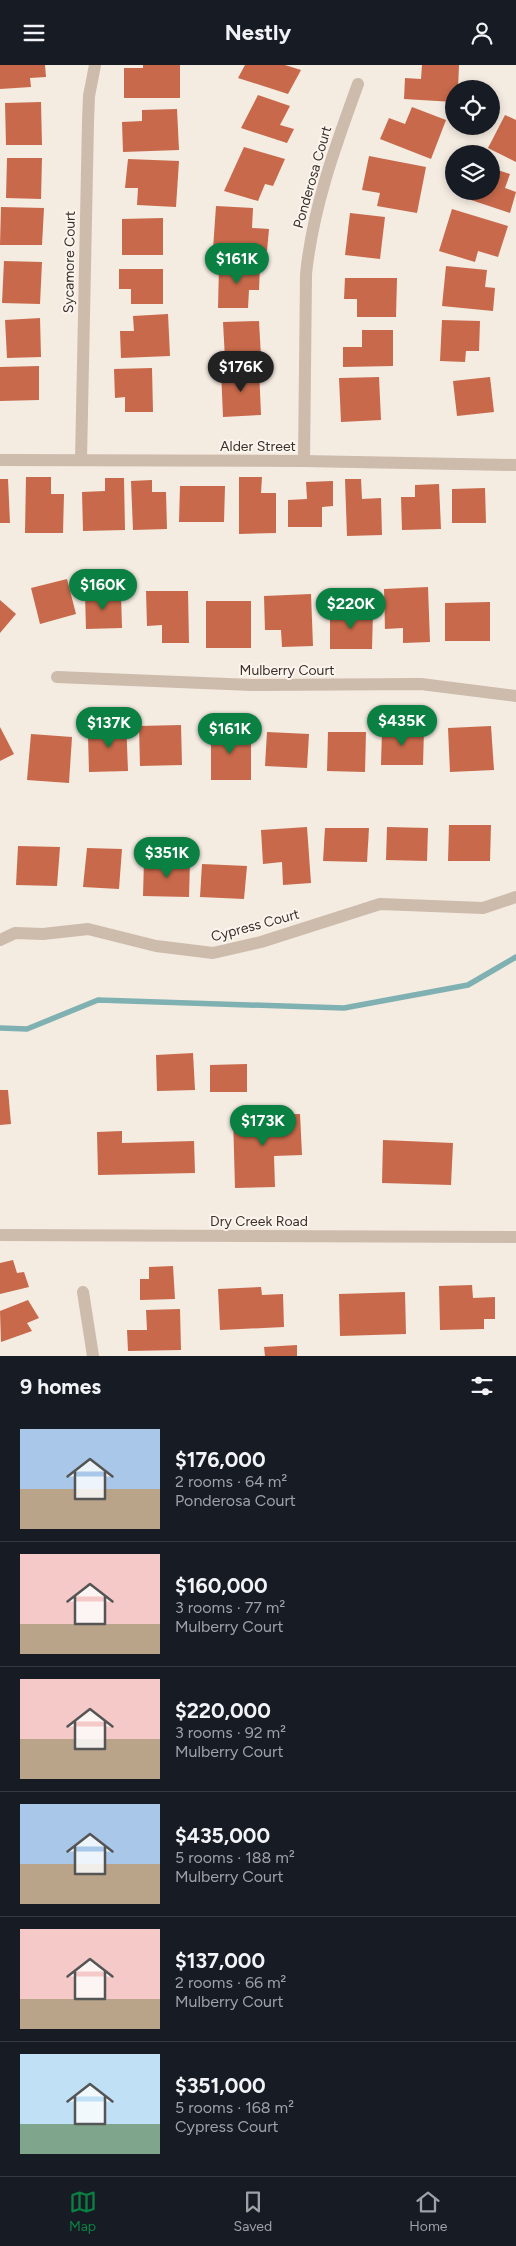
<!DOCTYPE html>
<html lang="en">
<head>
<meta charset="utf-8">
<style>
	body { margin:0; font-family:Figtree,sans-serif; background:#20242c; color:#f1f3f6; height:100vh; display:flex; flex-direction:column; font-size:19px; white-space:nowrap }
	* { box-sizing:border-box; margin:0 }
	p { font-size:16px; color:#9ea1a6 }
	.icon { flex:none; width:28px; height:28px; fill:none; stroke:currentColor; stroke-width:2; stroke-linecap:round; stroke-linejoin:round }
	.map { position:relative; height:1291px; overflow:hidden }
	.details { display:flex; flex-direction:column; background:#171b24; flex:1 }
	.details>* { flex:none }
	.tools { position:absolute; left:445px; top:15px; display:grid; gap:10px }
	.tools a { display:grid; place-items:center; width:55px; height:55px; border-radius:50%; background:#171b24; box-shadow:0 2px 8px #0003; font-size:25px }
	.price { position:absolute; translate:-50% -42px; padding:0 11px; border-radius:18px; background:#0b8043; color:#fff; font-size:16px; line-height:32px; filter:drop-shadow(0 1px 2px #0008) }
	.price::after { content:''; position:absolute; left:50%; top:30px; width:15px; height:11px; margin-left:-8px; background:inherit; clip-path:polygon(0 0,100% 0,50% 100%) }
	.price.on { background:#222; color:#fff }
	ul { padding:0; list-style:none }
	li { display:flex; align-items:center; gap:15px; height:125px; padding:0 20px }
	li+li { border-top:1px solid #363941 }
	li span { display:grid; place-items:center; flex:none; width:140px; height:100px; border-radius:0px; color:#555 }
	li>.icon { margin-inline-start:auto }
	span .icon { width:60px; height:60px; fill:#fffc; stroke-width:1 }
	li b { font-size:21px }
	h2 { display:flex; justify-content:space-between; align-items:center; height:60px; padding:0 20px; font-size:21px }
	header { display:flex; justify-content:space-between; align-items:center; height:65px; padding:0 20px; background:#171b24; font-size:22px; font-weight:700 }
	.menu { display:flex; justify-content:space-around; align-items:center; height:70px; border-top:1px solid #363941; background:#171b24; font-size:14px; color:#9ea1a6 }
	.menu a { display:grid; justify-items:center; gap:2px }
	.menu .on { color:#0b8043 }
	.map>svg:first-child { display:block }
</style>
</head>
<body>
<header><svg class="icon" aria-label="menu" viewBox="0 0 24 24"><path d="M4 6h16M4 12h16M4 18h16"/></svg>Nestly<svg class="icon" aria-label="person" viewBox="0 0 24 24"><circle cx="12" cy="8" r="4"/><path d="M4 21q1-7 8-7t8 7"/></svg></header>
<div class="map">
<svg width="516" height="1291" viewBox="0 0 516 1291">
	<rect width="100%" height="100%" fill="#f4ebe1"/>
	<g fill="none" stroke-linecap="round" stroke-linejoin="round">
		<!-- stream -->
		<polyline stroke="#7fb0b2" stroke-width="5.5" points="0,963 27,964 98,935 344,943 468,920 516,892"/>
	</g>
	<!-- building -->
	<g fill="#c8694b">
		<polygon points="0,0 45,0 46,12 30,13 31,22 0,24"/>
		<polygon points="143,0 180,0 180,33 124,33 124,3 143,3"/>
		<polygon points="245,0 285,0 301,5 288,29 238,13"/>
		<polygon points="422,0 459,0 458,24 454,24 454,37 404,34 405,13 421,14"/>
		<polygon points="258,30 290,41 280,60 294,64 287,78 241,63"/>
		<polygon points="41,37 42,80 6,80 5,38"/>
		<polygon points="412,42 446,55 431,94 380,74 389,53 405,59"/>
		<polygon points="177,44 179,85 123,87 122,57 142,56 142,45"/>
		<polygon points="505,50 516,55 516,97 488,83"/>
		<polygon points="244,82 285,94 273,121 265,119 258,136 224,126"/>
		<polygon points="369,91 426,102 417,148 377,141 380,128 362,125"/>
		<polygon points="7,93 42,93 41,134 6,133"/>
		<polygon points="128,94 179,96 176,142 137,140 138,123 125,123"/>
		<polygon points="491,103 510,109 505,123 516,127 510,148 459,131 461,126 491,126"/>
		<polygon points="216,141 253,143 252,163 269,164 267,186 213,184"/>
		<polygon points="1,142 44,143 42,180 0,180"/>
		<polygon points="452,144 508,161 498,192 478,186 475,197 439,186"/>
		<polygon points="350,148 385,152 380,194 345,190"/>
		<polygon points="163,153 163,190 122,190 122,154"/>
		<polygon points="4,196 42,197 40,239 2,238"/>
		<polygon points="219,201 260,201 259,225 249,225 248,243 218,243"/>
		<polygon points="446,201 487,205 485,222 495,223 493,246 442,241"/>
		<polygon points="119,204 163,204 163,239 131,239 131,224 119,224"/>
		<polygon points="345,213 397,213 396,252 357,252 357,234 344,234"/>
		<polygon points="168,249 170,291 121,293 120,266 134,266 133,251"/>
		<polygon points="40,253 41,292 7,293 5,255"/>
		<polygon points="442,255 480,256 479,286 466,286 465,297 440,296"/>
		<polygon points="259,256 261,292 225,294 223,257"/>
		<polygon points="362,265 393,265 393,301 343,302 343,282 362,282"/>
		<polygon points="39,301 39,335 0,336 0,302"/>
		<polygon points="152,303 153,347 125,347 125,332 115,333 114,304"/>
		<polygon points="259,303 261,350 223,352 221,305"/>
		<polygon points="379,312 381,355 341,357 339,313"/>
		<polygon points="490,312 494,347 457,351 453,316"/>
		<polygon points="26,412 51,412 51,429 64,429 63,468 25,468"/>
		<polygon points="239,412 262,412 261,428 276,428 276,468 239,469"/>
		<polygon points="105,413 124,413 125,465 83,466 82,427 105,426"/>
		<polygon points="0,414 8,414 10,458 0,458"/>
		<polygon points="345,414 361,414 362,434 381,433 382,470 347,471"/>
		<polygon points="152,415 152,427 166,427 167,464 133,465 131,416"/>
		<polygon points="333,416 333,441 322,442 322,462 288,462 288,435 307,434 306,417"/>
		<polygon points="439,419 441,464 402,465 401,432 415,432 415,420"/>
		<polygon points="180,421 225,421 224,457 179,457"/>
		<polygon points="485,423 486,458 452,458 452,424"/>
		<polygon points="67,514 76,549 40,559 31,523"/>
		<polygon points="428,522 430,577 403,578 403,563 385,564 384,524"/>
		<polygon points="146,526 188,526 189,578 162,578 162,560 147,561"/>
		<polygon points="121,529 122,563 86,564 85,530"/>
		<polygon points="311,529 313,581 282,582 281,565 265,565 264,531"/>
		<polygon points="0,535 16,549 0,568"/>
		<rect x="206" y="536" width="45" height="47"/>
		<polygon points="490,537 490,576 445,576 445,538"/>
		<polygon points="330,546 373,547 372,584 330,584"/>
		<polygon points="110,654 126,654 128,706 89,707 88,670 110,669"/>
		<polygon points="181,660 182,700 140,701 139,661"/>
		<polygon points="211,660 235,660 235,673 251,673 251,715 211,715"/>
		<polygon points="491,661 494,705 450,707 448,663"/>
		<polygon points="0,662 14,689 0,696"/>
		<polygon points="382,665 424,665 423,700 381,700"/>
		<polygon points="267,667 309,669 307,703 265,701"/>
		<polygon points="328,667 366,667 365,707 327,706"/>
		<polygon points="31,669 72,672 69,718 27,715"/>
		<polygon points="449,760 491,760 490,796 448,796"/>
		<polygon points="307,762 311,818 283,820 282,797 263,799 261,765"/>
		<polygon points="387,762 428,763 427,796 386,795"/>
		<polygon points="325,763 369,763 367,797 323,796"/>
		<polygon points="18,781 60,782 57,821 16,820"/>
		<polygon points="87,783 122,784 119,824 83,822"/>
		<polygon points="144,795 190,796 189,832 143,831"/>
		<polygon points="202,799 247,801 244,834 200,832"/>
		<polygon points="193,988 195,1025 157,1026 156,990"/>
		<polygon points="247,999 247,1027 210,1027 210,1000"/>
		<polygon points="0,1025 8,1025 11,1059 0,1060"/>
		<polygon points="300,1049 302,1090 274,1091 275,1122 235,1123 233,1051"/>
		<polygon points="122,1066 122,1078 194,1076 195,1108 98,1110 97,1067"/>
		<polygon points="383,1075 453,1078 451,1120 382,1118"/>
		<polygon points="13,1195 17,1208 24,1207 29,1222 0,1229 0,1198"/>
		<polygon points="173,1201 175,1234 140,1235 140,1214 149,1214 149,1202"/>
		<polygon points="472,1220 473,1233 495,1232 495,1254 484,1254 484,1264 440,1265 439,1221"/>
		<polygon points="261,1222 262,1230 283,1229 284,1262 220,1265 218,1224"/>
		<polygon points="405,1227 406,1269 340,1271 339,1229"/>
		<polygon points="28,1235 39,1253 27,1258 32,1266 1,1277 0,1246"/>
		<polygon points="180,1244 181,1285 128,1286 127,1265 147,1265 146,1245"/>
		<polygon points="297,1280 297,1291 265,1291 264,1282"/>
	</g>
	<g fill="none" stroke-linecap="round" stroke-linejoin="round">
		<!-- minor -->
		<g stroke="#cdbbac" stroke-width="12">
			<polyline points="0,395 304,396 516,400"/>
			<polyline points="81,395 88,57 89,31 95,0"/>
			<path d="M304,396L306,209C313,142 335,82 358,19"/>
			<polyline points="57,612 252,620 421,619 516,631"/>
			<polyline points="0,875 15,868 43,869 88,864 156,881 213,888 261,877 380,839 483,843 516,832"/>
			<polyline points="2,1170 516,1172"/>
			<polyline points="83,1227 93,1291"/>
		</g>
	</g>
	<g text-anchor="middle" stroke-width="4" stroke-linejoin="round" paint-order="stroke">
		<!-- street labels -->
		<g font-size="14" fill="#3b302b" stroke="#fbf5ee">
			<text transform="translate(312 112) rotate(-74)" y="5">Ponderosa Court</text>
			<text transform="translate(69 197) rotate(-89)" y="5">Sycamore Court</text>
			<text x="258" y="386">Alder Street</text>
			<text x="287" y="610">Mulberry Court</text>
			<text transform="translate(255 860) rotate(-15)" y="5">Cypress Court</text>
			<text x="259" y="1161">Dry Creek Road</text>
		</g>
	</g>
</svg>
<div class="tools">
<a><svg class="icon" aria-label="locate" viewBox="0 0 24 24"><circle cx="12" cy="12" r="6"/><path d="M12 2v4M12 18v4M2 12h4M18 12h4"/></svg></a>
<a><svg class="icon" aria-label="layers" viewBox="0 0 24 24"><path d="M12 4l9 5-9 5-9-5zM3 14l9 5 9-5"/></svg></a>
</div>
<b class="price" style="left:237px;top:220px">$161K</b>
<b class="price on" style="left:241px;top:328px">$176K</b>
<b class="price" style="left:103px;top:546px">$160K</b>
<b class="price" style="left:351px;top:565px">$220K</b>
<b class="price" style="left:402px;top:682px">$435K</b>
<b class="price" style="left:109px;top:684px">$137K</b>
<b class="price" style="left:230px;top:690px">$161K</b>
<b class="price" style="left:167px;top:814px">$351K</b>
<b class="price" style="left:263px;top:1082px">$173K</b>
</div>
<section class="details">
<h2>9 homes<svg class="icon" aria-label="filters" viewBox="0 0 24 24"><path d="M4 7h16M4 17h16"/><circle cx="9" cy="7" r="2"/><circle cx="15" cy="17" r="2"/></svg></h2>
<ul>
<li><span style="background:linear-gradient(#a9c7e8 60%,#b9a48a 0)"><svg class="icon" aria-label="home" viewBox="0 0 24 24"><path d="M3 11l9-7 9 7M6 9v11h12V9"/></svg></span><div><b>$176,000</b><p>2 rooms · 64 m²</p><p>Ponderosa Court</p></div></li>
<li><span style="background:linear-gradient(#f6c9c9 70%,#b9a48a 0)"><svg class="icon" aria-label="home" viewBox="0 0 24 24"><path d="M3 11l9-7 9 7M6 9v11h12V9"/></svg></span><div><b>$160,000</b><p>3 rooms · 77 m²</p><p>Mulberry Court</p></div></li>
<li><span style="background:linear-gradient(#f6c9c9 60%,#b9a48a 0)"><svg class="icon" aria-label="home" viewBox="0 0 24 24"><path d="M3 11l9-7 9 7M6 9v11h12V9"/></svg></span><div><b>$220,000</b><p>3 rooms · 92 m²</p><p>Mulberry Court</p></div></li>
<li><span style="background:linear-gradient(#a9c7e8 60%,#b9a48a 0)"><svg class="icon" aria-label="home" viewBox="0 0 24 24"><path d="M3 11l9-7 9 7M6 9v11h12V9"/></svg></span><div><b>$435,000</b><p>5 rooms · 188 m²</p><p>Mulberry Court</p></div></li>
<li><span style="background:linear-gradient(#f6c9c9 70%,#b9a48a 0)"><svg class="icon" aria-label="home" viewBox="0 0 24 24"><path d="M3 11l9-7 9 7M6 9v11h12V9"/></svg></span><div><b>$137,000</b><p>2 rooms · 66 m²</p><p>Mulberry Court</p></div></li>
<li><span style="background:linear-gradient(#bfe0f5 70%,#7fa58c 0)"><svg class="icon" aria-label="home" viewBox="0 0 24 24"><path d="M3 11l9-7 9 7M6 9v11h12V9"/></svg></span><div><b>$351,000</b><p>5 rooms · 168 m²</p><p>Cypress Court</p></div></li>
</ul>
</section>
<nav class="menu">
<a class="on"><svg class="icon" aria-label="map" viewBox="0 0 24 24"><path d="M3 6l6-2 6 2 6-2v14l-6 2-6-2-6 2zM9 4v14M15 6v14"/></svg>Map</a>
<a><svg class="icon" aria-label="saved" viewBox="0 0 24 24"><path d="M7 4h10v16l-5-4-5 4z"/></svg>Saved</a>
<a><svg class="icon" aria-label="home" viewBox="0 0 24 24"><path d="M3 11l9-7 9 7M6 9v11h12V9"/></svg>Home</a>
</nav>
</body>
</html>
